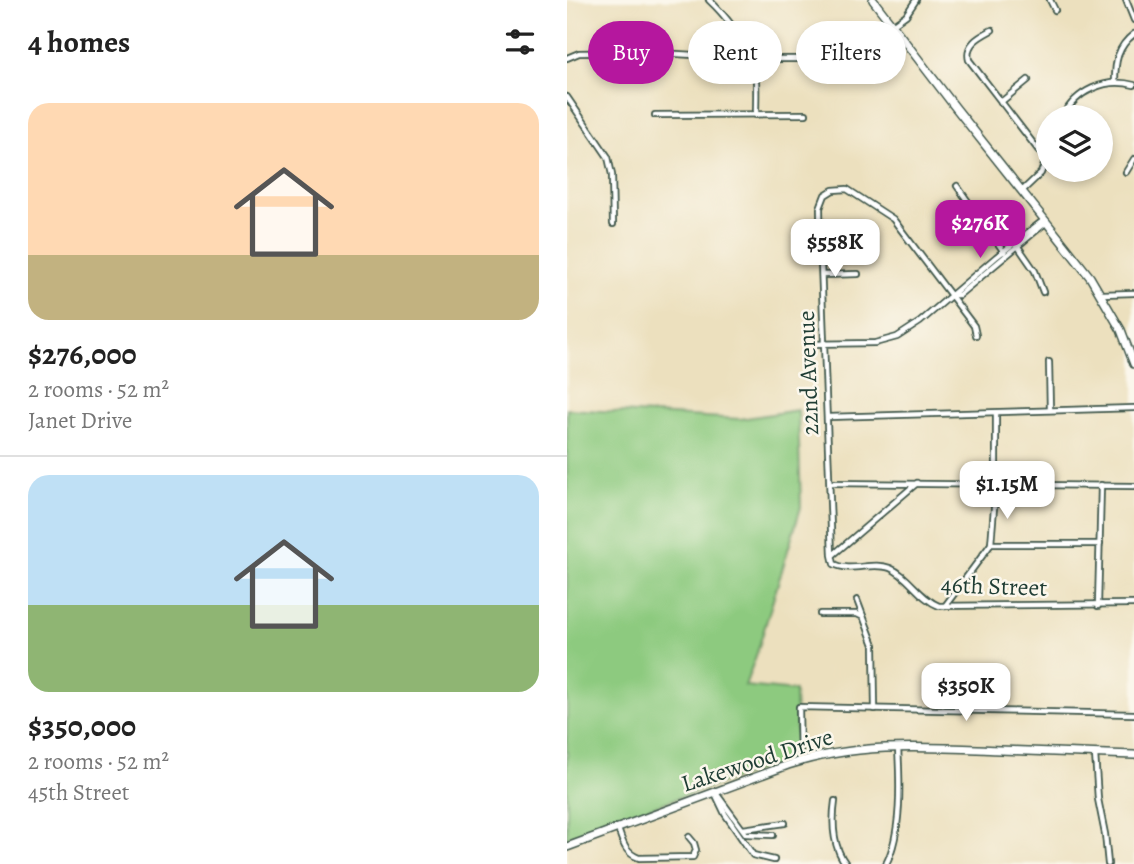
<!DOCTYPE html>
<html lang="en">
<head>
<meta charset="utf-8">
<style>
	body { margin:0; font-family:Alegreya,serif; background:#f2f2f2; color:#222; height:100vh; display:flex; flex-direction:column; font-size:26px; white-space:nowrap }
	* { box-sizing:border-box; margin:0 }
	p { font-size:23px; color:#767676 }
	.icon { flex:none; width:38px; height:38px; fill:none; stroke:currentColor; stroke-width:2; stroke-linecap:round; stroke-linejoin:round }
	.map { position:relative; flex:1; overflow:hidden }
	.drawer { display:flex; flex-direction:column; background:#fff; width:567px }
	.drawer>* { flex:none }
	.banner { position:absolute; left:21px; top:21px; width:441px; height:63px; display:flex; gap:14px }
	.controls { position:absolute; left:469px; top:105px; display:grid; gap:14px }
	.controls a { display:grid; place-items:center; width:77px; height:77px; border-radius:50%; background:#fff; box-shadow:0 4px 10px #0003; font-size:35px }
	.price { position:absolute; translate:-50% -60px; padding:0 16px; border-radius:14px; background:#fff; color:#222; font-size:23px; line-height:46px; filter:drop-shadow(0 2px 4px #0008) }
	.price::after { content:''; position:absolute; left:50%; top:42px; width:21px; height:16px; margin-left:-10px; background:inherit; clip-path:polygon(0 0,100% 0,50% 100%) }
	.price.selected { background:#b5179e; color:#fff }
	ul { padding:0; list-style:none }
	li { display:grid; align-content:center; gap:14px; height:371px; padding:0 28px }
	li+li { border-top:2px solid #e0e0e0 }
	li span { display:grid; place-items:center; height:217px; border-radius:21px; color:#555 }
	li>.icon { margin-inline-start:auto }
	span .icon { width:126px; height:126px; fill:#fffc; stroke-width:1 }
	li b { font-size:30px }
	h2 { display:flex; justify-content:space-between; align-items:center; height:84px; padding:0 28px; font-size:30px }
	.chip { padding:0 24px; border-radius:32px; background:#fff; box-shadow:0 4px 10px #0003; font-size:24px; line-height:63px }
	.chip.selected { background:#b5179e; color:#fff }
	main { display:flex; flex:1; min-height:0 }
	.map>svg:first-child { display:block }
</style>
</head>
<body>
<main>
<section class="drawer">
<h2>4 homes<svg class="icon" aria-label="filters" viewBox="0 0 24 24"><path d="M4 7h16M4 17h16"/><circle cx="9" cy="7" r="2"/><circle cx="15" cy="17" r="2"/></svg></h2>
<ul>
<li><span style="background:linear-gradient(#ffd9b3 70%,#c2b280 0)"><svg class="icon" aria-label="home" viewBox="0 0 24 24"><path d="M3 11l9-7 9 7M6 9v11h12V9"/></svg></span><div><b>$276,000</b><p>2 rooms · 52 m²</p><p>Janet Drive</p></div></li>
<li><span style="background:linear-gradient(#bfe0f5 60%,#8fb573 0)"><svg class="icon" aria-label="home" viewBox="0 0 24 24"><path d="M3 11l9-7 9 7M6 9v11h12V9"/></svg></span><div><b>$350,000</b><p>2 rooms · 52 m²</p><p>45th Street</p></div></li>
</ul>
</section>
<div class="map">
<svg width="567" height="864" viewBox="0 0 567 864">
	<rect width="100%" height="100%" fill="#fbf7ec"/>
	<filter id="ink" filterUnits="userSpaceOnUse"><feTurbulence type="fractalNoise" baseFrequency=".0143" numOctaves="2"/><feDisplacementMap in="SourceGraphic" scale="14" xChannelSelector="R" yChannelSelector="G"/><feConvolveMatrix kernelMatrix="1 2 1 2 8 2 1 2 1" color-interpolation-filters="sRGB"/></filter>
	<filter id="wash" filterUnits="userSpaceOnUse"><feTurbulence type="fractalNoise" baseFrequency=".00686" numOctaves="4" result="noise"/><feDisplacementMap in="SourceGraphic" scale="28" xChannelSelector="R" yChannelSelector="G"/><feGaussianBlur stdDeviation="1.57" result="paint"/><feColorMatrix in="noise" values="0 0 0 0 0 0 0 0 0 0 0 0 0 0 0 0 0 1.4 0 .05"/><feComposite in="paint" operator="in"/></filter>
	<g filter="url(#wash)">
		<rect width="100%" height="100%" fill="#ece0be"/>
		<!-- green -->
		<polygon fill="#8dca7f" stroke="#56845a" stroke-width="2" points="0,409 173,419 231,410 234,507 190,653 178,686 228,691 230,758 40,822 0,838"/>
	</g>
	<g filter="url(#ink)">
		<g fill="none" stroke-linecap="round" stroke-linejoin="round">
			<!-- street casing -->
			<g stroke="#3e5549" stroke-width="8">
				<g id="street">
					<path d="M142,0C156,13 179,41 185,59C191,76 189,97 189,115"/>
					<polyline points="483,0 488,10"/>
					<polyline points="559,0 567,20"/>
					<path d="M425,30C412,37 398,44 402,60L479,160"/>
					<polyline points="0,58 12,53 75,52 196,59 233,59 325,25 339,15 349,0"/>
					<path d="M548,82C548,62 550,47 567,34"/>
					<polyline points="0,97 41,157 45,175 46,224"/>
					<polyline points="434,102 461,80"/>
					<polyline points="88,115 239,114"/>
					<path d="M496,117C508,91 539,77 567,85"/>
					<polyline points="559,172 567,159"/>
					<polyline points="390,186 437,252"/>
					<polyline points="455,191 474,173 481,154"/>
					<polyline points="450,245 468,271 476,292"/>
					<polyline points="255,275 291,274"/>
					<polyline points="535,294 567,293"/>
					<polyline points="385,295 392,295 476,225 477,220"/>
					<path d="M409,335L407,326L326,219L280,189L266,190L258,195L253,208L254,263L265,555L267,564C284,573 305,561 323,568C341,575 352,598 372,606L567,604"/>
					<polyline points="241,344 308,343 330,337 353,322 429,257 477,220"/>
					<polyline points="482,362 483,410"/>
					<polyline points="261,417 567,408"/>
					<polyline points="263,483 567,486"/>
					<polyline points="424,544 533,544"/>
					<polyline points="266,555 350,483"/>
					<polyline points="290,600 307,645 308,709"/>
					<polyline points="378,606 424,544 429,484 429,413"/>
					<polyline points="531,606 534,485"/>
					<polyline points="253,614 290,614 296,617"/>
					<polyline points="528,754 531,799 538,834 541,864"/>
					<polyline points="233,761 232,707 567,714"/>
					<polyline points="148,793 158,814 186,855 207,860"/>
					<polyline points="149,793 179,834 206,835"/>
					<path d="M268,801C265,822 265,846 279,864"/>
					<path d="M51,829C56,843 58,853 72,858L126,857L129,850L127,843L122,837"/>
					<polyline points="176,829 218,823"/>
					<path d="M319,864C335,833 333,782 331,748"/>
				</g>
			</g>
			<!-- secondary casing -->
			<g stroke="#3e5549" stroke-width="10">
				<g id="secondary">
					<polyline points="306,0 388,107 523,277 554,330 567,364"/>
					<path d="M0,847L221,765C291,742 360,747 433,750C478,752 522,753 567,755"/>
				</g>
			</g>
			<!-- street -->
			<use href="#street" stroke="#fff" stroke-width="4.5"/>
			<!-- secondary -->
			<use href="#secondary" stroke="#fff" stroke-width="7"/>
		</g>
	</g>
	<g text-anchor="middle" stroke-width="5" stroke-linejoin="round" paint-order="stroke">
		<!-- street labels -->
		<g font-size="24" fill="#1f3d34" stroke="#fbf7ec">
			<text transform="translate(241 373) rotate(-92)" y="8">22nd Avenue</text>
			<text transform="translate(427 586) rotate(2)" y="8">46th Street</text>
			<text transform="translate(190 760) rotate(-18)" y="8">Lakewood Drive</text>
		</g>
	</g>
</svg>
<div class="controls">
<a><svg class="icon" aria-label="layers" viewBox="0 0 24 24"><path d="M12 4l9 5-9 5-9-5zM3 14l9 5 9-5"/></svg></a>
</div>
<b class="price selected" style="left:413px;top:260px">$276K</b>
<b class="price" style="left:268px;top:279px">$558K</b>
<b class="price" style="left:440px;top:521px">$1.15M</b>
<b class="price" style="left:399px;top:723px">$350K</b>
<div class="banner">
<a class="chip selected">Buy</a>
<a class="chip">Rent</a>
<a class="chip">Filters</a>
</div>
</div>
</main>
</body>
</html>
